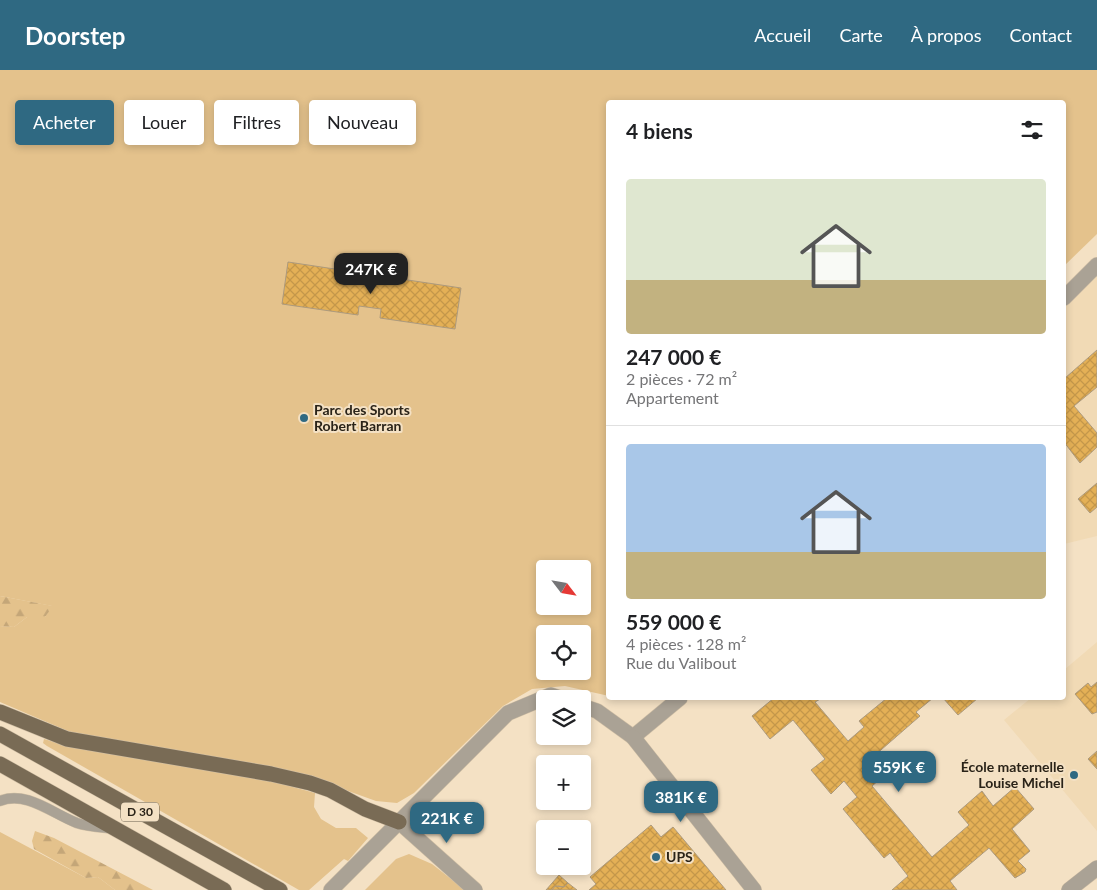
<!DOCTYPE html>
<html lang="fr">
<head>
<meta charset="utf-8">
<style>
	body { margin:0; font-family:Lato,sans-serif; background:#f2f2f2; color:#202124; height:100vh; display:flex; flex-direction:column; font-size:19px; white-space:nowrap }
	* { box-sizing:border-box; margin:0 }
	p { font-size:16px; color:#757577 }
	.icon { flex:none; width:28px; height:28px; fill:none; stroke:currentColor; stroke-width:2; stroke-linecap:round; stroke-linejoin:round }
	.map { position:relative; flex:1; overflow:hidden }
	.drawer { position:absolute; left:606px; top:30px; width:460px; height:600px; display:flex; flex-direction:column; background:#fff; border-radius:5px; box-shadow:0 2px 8px #0003 }
	.drawer>* { flex:none }
	.top-card { position:absolute; left:15px; top:30px; width:475px; height:45px; display:flex; gap:10px }
	.needle { width:32px; rotate:121deg }
	.tools { position:absolute; left:536px; top:490px; display:grid; gap:10px }
	.tools a { display:grid; place-items:center; width:55px; height:55px; border-radius:5px; background:#fff; box-shadow:0 2px 8px #0003; font-size:25px }
	.price { position:absolute; translate:-50% -42px; padding:0 11px; border-radius:10px; background:#2f6982; color:#fff; font-size:16px; line-height:32px; filter:drop-shadow(0 1px 2px #0008) }
	.price::after { content:''; position:absolute; left:50%; top:30px; width:15px; height:11px; margin-left:-8px; background:inherit; clip-path:polygon(0 0,100% 0,50% 100%) }
	.price.selected { background:#222; color:#fff }
	ul { padding:0; list-style:none }
	li { display:grid; align-content:center; gap:10px; height:265px; padding:0 20px }
	li+li { border-top:1px solid #e0e0e0 }
	li span { display:grid; place-items:center; height:155px; border-radius:5px; color:#555 }
	li>.icon { margin-inline-start:auto }
	span .icon { width:90px; height:90px; fill:#fffc; stroke-width:1 }
	li b { font-size:21px }
	h2 { display:flex; justify-content:space-between; align-items:center; height:60px; padding:0 20px; font-size:21px }
	.chip { padding:0 18px; border-radius:5px; background:#fff; box-shadow:0 2px 8px #0003; font-size:18px; line-height:45px }
	.chip.selected { background:#2f6982; color:#fff }
	header { display:flex; align-items:center; gap:30px; box-sizing:border-box; height:70px; padding:0 25px; background:#2f6982; color:#fff }
	header strong { font-size:24px }
	nav { display:flex; gap:28px; margin-inline-start:auto; font-size:18px }
	.map>svg:first-child { display:block }
</style>
</head>
<body>
<header>
<strong>Doorstep</strong>
<nav><a>Accueil</a><a>Carte</a><a>À propos</a><a>Contact</a></nav>
</header>
<div class="map">
<svg width="1097" height="820" viewBox="0 0 1097 820">
	<defs>
		<pattern id="forest-firs" width="22" height="20" patternUnits="userSpaceOnUse" patternTransform="scale(1.25)"><rect width="22" height="20" fill="#e4c28c"/><path d="M5 1l3.5 6h-7zM16 11l3.5 6h-7z" fill="#c4a678"/></pattern>
		<pattern id="building-cross-hatch" width="8" height="8" patternUnits="userSpaceOnUse" patternTransform="scale(1.25)"><rect width="8" height="8" fill="#e4b056"/><path d="M0 0l8 8M0 8l8-8" fill="none" stroke="#c4974a"/></pattern>
	</defs>
	<rect width="100%" height="100%" fill="#f4e1c4"/>
	<!-- built -->
	<g fill="#f1dab5">
		<polygon points="1097,195 1097,466 1064,474 1064,228"/>
		<polygon points="1097,572 1097,761 1004,650 1031,628 1064,628 1064,600"/>
	</g>
	<!-- green -->
	<g fill="#e4c28c" fill-rule="evenodd">
		<path d="M0,0H1097V164L1064,196V32H609V626L565,616L532,619L503,636L414,723L397,733L376,731L337,717L70,662L0,632V556L14,557L27,547H45L52,536L0,526ZM545,499H582V536H545ZM545,564H582V601H545Z"/>
		<polygon points="44,669 65,675 253,706 315,723 314,737 321,749 336,758 356,758 368,768 348,791 344,789 309,820 299,820 47,676 43,673"/>
		<polygon points="0,762 86,808 98,807 115,820 0,820"/>
		<polygon points="409,784 432,794 465,820 365,820 396,789"/>
	</g>
	<!-- forest -->
	<g fill="url(#forest-firs)">
		<polygon points="0,526 53,536 45,547 27,547 14,557 0,556"/>
		<polygon points="35,761 54,768 153,820 115,820 98,807 86,808 34,779 32,771"/>
	</g>
	<!-- building -->
	<g fill="url(#building-cross-hatch)" stroke="#ac9a7e">
		<polygon points="288,192 461,218 455,259 380,248 381,239 359,236 358,245 282,234"/>
		<polygon points="1097,280 1097,317 1074,336 1097,363 1097,377 1080,393 1064,372 1064,309"/>
		<polygon points="1097,413 1097,437 1090,443 1078,429"/>
		<polygon points="1097,612 1097,642 1092,644 1075,624 1088,613 1091,617"/>
		<polygon points="774,628 822,628 815,632 848,671 864,657 859,651 887,628 933,628 916,642 920,646 866,693 880,709 872,716 932,787 969,755 958,742 982,721 993,736 1015,717 1034,739 1012,759 1030,781 1018,791 1026,799 1025,802 1015,808 989,778 950,811 957,820 892,820 908,806 890,783 884,788 843,739 857,727 844,711 831,724 811,700 825,689 793,650 770,669 752,646"/>
		<polygon points="943,628 978,628 958,645"/>
		<polygon points="1097,681 1097,699 1088,689"/>
		<polygon points="651,755 661,767 673,757 726,820 589,820 596,814 590,807"/>
		<polygon points="559,805 568,813 564,817 558,816 552,820 546,820"/>
		<polygon points="568,813 577,820 552,820 555,816 564,817"/>
	</g>
	<g fill="none" stroke-linecap="round" stroke-linejoin="round">
		<!-- service casing -->
		<g stroke="#d0bfa5" stroke-width="11">
			<path id="service" d="M0,731C26,720 53,744 77,753C86,756 98,757 108,758"/>
		</g>
		<!-- minor casing -->
		<g stroke="#d0bfa5" stroke-width="16">
			<g id="minor">
				<polyline points="1064,228 1097,195"/>
				<polyline points="582,636 597,641 633,667 680,628"/>
				<polyline points="633,667 754,820"/>
				<polyline points="399,752 475,820"/>
				<polyline points="331,820 508,643 551,625 563,629"/>
				<polyline points="1069,820 1097,798"/>
			</g>
		</g>
		<!-- primary casing -->
		<g stroke="#d0bfa5" stroke-width="16">
			<g id="primary">
				<polyline points="0,642 67,669 271,704 310,713 330,720 365,739 399,752"/>
				<polyline points="0,664 280,820"/>
				<polyline points="0,694 224,820"/>
			</g>
		</g>
		<!-- service -->
		<use href="#service" stroke="#aaa295" stroke-width="10"/>
		<!-- minor -->
		<use href="#minor" stroke="#aaa295" stroke-width="15"/>
		<!-- primary -->
		<use href="#primary" stroke="#796b55" stroke-width="15"/>
	</g>
	<!-- markers -->
	<g fill="#2f6982" stroke="#f4e1c4" stroke-width="2">
		<circle cx="304" cy="348" r="5"/>
		<circle cx="1074" cy="705" r="5"/>
		<circle cx="656" cy="787" r="5"/>
	</g>
	<g text-anchor="middle" stroke-width="4" stroke-linejoin="round" paint-order="stroke">
		<!-- shield labels -->
		<rect fill="#f4e1c4" stroke="#675c4c" stroke-width="1" x="121" y="732.5" width="38" height="19" rx="4"/>
		<g font-size="12" font-weight="bold" fill="#2a2318">
			<text x="140" y="746">D 30</text>
		</g>
		<!-- poi labels -->
		<g font-size="14" font-weight="bold" fill="#2a2318" stroke="#f4e1c4" text-anchor="start">
			<text x="314" y="345">Parc des Sports<tspan x="314" dy="16">Robert Barran</tspan></text>
			<text x="1064" y="702" text-anchor="end">École maternelle<tspan x="1064" dy="16">Louise Michel</tspan></text>
			<text x="666" y="792">UPS</text>
		</g>
	</g>
</svg>
<div class="tools">
<a><svg class="needle" viewBox="-14 -14 28 28"><path d="M0-13l5 13h-10z" fill="#e53935"/><path d="M0 13l5-13h-10z" fill="#757577"/></svg></a>
<a><svg class="icon" aria-label="locate" viewBox="0 0 24 24"><circle cx="12" cy="12" r="6"/><path d="M12 2v4M12 18v4M2 12h4M18 12h4"/></svg></a>
<a><svg class="icon" aria-label="layers" viewBox="0 0 24 24"><path d="M12 4l9 5-9 5-9-5zM3 14l9 5 9-5"/></svg></a>
<a>+</a>
<a>−</a>
</div>
<b class="price selected" style="left:371px;top:225px">247K €</b>
<b class="price" style="left:899px;top:723px">559K €</b>
<b class="price" style="left:681px;top:753px">381K €</b>
<b class="price" style="left:447px;top:774px">221K €</b>
<div class="top-card">
<a class="chip selected">Acheter</a>
<a class="chip">Louer</a>
<a class="chip">Filtres</a>
<a class="chip">Nouveau</a>
</div>
<section class="drawer">
<h2>4 biens<svg class="icon" aria-label="filters" viewBox="0 0 24 24"><path d="M4 7h16M4 17h16"/><circle cx="9" cy="7" r="2"/><circle cx="15" cy="17" r="2"/></svg></h2>
<ul>
<li><span style="background:linear-gradient(#dfe7d0 65%,#c2b280 0)"><svg class="icon" aria-label="home" viewBox="0 0 24 24"><path d="M3 11l9-7 9 7M6 9v11h12V9"/></svg></span><div><b>247 000 €</b><p>2 pièces · 72 m²</p><p>Appartement</p></div></li>
<li><span style="background:linear-gradient(#a9c7e8 70%,#c2b280 0)"><svg class="icon" aria-label="home" viewBox="0 0 24 24"><path d="M3 11l9-7 9 7M6 9v11h12V9"/></svg></span><div><b>559 000 €</b><p>4 pièces · 128 m²</p><p>Rue du Valibout</p></div></li>
</ul>
</section>
</div>
</body>
</html>
